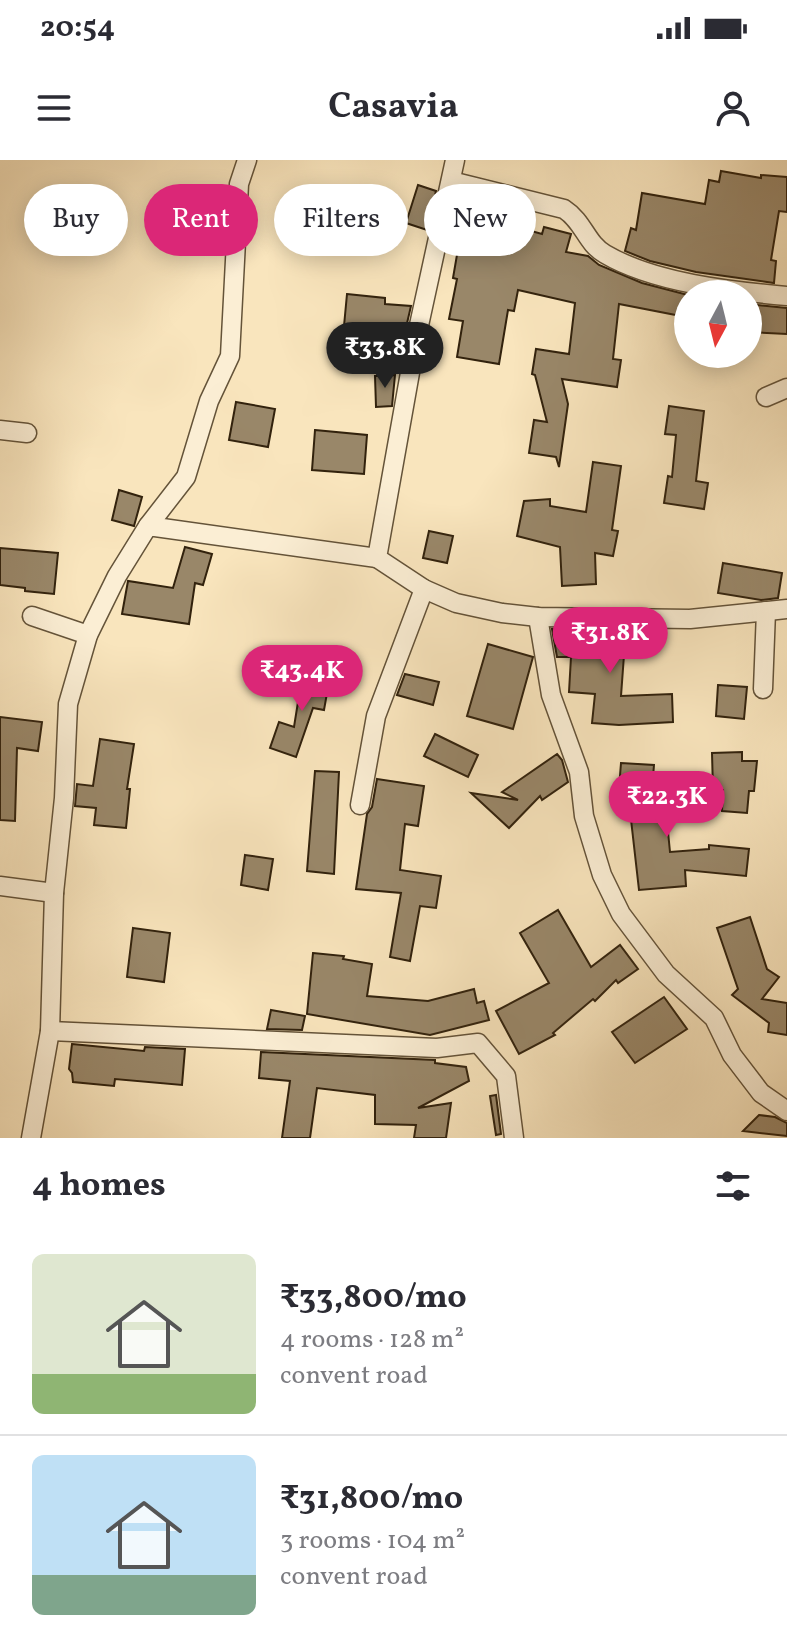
<!DOCTYPE html>
<html lang="en">
<head>
<meta charset="utf-8">
<style>
	body { margin:0; font-family:Vollkorn,serif; background:#f7f7f7; color:#2b2b33; height:100vh; display:flex; flex-direction:column; font-size:30px; white-space:nowrap }
	* { box-sizing:border-box; margin:0 }
	p { font-size:26px; color:#7c7c81 }
	.icon { flex:none; width:44px; height:44px; fill:none; stroke:currentColor; stroke-width:2; stroke-linecap:round; stroke-linejoin:round }
	.map { position:relative; height:978px; overflow:hidden }
	.side { display:flex; flex-direction:column; background:#fff; flex:1 }
	.side>* { flex:none }
	.top-card { position:absolute; left:24px; top:24px; width:740px; height:72px; display:flex; gap:16px }
	.needle { width:52px; rotate:187deg }
	.tools { position:absolute; left:674px; top:120px; display:grid; gap:16px }
	.tools a { display:grid; place-items:center; width:88px; height:88px; border-radius:50%; background:#fff; box-shadow:0 4px 20px #0003; font-size:40px }
	.price { position:absolute; translate:-50% -68px; padding:0 18px; border-radius:28px; background:#db2777; color:#fff; font-size:26px; line-height:52px; filter:drop-shadow(0 2px 4px #0008) }
	.price::after { content:''; position:absolute; left:50%; top:48px; width:24px; height:18px; margin-left:-12px; background:inherit; clip-path:polygon(0 0,100% 0,50% 100%) }
	.price.active { background:#222; color:#fff }
	ul { padding:0; list-style:none }
	li { display:flex; align-items:center; gap:24px; height:200px; padding:0 32px }
	li+li { border-top:2px solid #e1e1e2 }
	li span { display:grid; place-items:center; flex:none; width:224px; height:160px; border-radius:12px; color:#555 }
	li>.icon { margin-inline-start:auto }
	span .icon { width:96px; height:96px; fill:#fffc; stroke-width:1 }
	li b { font-size:34px }
	h2 { display:flex; justify-content:space-between; align-items:center; height:96px; padding:0 32px; font-size:34px }
	.pill { padding:0 28px; border-radius:36px; background:#fff; box-shadow:0 4px 20px #0003; font-size:28px; line-height:72px }
	.pill.active { background:#db2777; color:#fff }
	.status { display:flex; justify-content:space-between; align-items:center; height:56px; padding:0 40px; background:#fff; direction:ltr }
	.status svg { height:22px; fill:currentColor }
	header { display:flex; justify-content:space-between; align-items:center; height:104px; padding:0 32px; background:#fff; font-size:36px; font-weight:700 }
	.map>svg:first-child { display:block }
</style>
</head>
<body>
<div class="status"><b>20:54</b><svg viewBox="0 0 49 12"><path d="M0 12V9h3v3zM5 12V6h3v6zM10 12V3h3v9zM15 12V0h3v12zM26 1h20v11H26zM47 4h2v5h-2z"/></svg></div>
<header><svg class="icon" aria-label="menu" viewBox="0 0 24 24"><path d="M4 6h16M4 12h16M4 18h16"/></svg>Casavia<svg class="icon" aria-label="person" viewBox="0 0 24 24"><circle cx="12" cy="8" r="4"/><path d="M4 21q1-7 8-7t8 7"/></svg></header>
<div class="map">
<svg width="787" height="978" viewBox="0 0 787 978">
	<rect width="100%" height="100%" fill="#f9e5bd"/>
	<filter id="stains"><feTurbulence type="fractalNoise" baseFrequency=".0025" numOctaves="4"/><feColorMatrix values="0 0 0 0 .2 0 0 0 0 .09 0 0 0 0 .02 0 0 0 .5 -.17"/></filter>
	<radialGradient id="worn" r=".72"><stop offset=".6" stop-color="#630" stop-opacity="0"/><stop offset="1" stop-color="#630" stop-opacity=".3"/></radialGradient>
	<!-- building -->
	<g fill="#998769" stroke="#32220d" stroke-width="2">
		<polygon points="721,11 761,18 761,15 787,17 787,52 779,51 771,100 776,101 774,123 696,112 650,101 625,91 631,68 636,70 642,33 705,44 709,20 719,22"/>
		<polygon points="418,25 436,31 427,70 406,63"/>
		<polygon points="492,60 542,74 544,67 571,74 566,92 588,96 599,105 642,123 688,135 686,157 619,144 613,199 621,200 617,227 562,219 568,244 559,307 556,297 529,293 534,260 547,262 535,215 532,214 536,189 569,194 575,143 518,130 514,151 508,150 499,204 457,197 463,161 449,159 457,119 453,118 458,89 482,93"/>
		<polygon points="347,134 385,138 385,144 411,146 405,172 344,166"/>
		<polygon points="748,144 787,148 787,174 748,172"/>
		<polygon points="395,215 392,246 376,247 375,216"/>
		<polygon points="236,242 275,249 268,287 229,280"/>
		<polygon points="669,246 704,251 696,321 708,323 704,349 664,343 668,316 672,317 676,275 665,274"/>
		<polygon points="315,270 367,275 364,314 312,310"/>
		<polygon points="593,302 621,306 612,370 618,371 613,396 595,393 596,424 562,426 560,387 517,376 524,341 550,339 550,346 586,352"/>
		<polygon points="119,330 142,337 134,366 112,360"/>
		<polygon points="429,371 453,376 447,403 423,398"/>
		<polygon points="185,387 212,394 203,425 195,423 189,464 122,454 128,421 173,428"/>
		<polygon points="0,388 58,393 54,434 25,431 25,428 0,425"/>
		<polygon points="723,403 782,413 778,438 761,440 718,433"/>
		<polygon points="552,469 648,470 647,496 624,495 621,536 672,534 673,562 619,565 592,563 595,534 569,532 571,497 557,497"/>
		<polygon points="488,484 533,497 513,569 467,556"/>
		<polygon points="303,511 330,516 324,550 313,548 296,597 270,588 279,562 294,567"/>
		<polygon points="405,514 439,522 433,545 397,535"/>
		<polygon points="718,525 747,527 744,559 716,556"/>
		<polygon points="0,557 42,562 38,591 17,588 15,661 0,660"/>
		<polygon points="435,574 478,595 468,617 424,596"/>
		<polygon points="100,579 134,584 127,629 130,629 126,668 94,665 96,648 75,646 77,624 93,626"/>
		<polygon points="742,592 742,601 757,601 754,631 749,631 747,653 722,651 723,630 713,630 712,593"/>
		<polygon points="557,594 562,600 568,622 542,640 540,636 509,668 471,633 518,640 502,632"/>
		<polygon points="621,603 654,605 650,653 666,651 670,692 709,689 709,685 749,689 746,716 685,710 686,726 639,730 629,642 618,641"/>
		<polygon points="315,611 339,612 334,714 307,711"/>
		<polygon points="377,619 424,626 418,666 405,664 400,710 441,716 436,748 420,746 410,801 390,797 401,733 356,729 367,654 372,647"/>
		<polygon points="245,695 273,699 268,730 241,725"/>
		<polygon points="558,750 591,807 620,785 638,809 618,823 616,820 595,841 593,839 553,873 555,875 519,894 496,851 549,823 520,773"/>
		<polygon points="750,757 767,809 779,817 762,839 787,843 787,875 768,872 769,863 732,835 738,829 717,768"/>
		<polygon points="133,768 170,773 164,822 127,817"/>
		<polygon points="313,793 344,796 343,799 372,804 367,836 428,841 474,829 477,843 484,841 489,860 430,875 307,854"/>
		<polygon points="664,837 687,869 635,903 612,872"/>
		<polygon points="271,850 305,856 302,870 267,869"/>
		<polygon points="72,884 144,891 145,887 185,889 182,925 115,919 114,926 73,922 72,913 69,909"/>
		<polygon points="261,892 435,900 435,903 466,907 469,921 418,948 451,943 446,978 414,978 416,965 375,964 375,935 317,928 310,978 282,978 290,921 259,918"/>
		<polygon points="496,935 501,974 496,975 490,936"/>
		<polygon points="759,955 775,957 787,963 787,976 743,971"/>
	</g>
	<g fill="none" stroke-linecap="round" stroke-linejoin="round">
		<!-- street casing -->
		<g stroke="#645339" stroke-width="21">
			<g id="street">
				<polyline points="455,0 416,179 377,398 424,429 456,443 502,453 538,457 690,459 787,449"/>
				<path d="M451,21L564,49C584,62 586,83 605,94C654,123 731,131 787,136"/>
				<polyline points="766,237 787,228"/>
				<polyline points="0,270 27,273"/>
				<polyline points="148,366 186,317 209,241 230,196 239,24 247,0"/>
				<polyline points="32,456 88,475"/>
				<polyline points="538,457 551,535 579,612 584,656 602,715 621,754 666,814 714,858 732,895 761,933 787,951"/>
				<polyline points="763,529 766,451"/>
				<polyline points="360,645 376,556 424,429"/>
				<polyline points="0,726 54,733"/>
				<polyline points="50,871 437,888 478,883 506,916 514,978"/>
				<polyline points="31,978 50,871 54,733 64,638 68,544 88,475 117,416 148,366 377,398"/>
			</g>
		</g>
		<!-- street -->
		<use href="#street" stroke="#fbeed4" stroke-width="18"/>
	</g>
	<rect width="100%" height="100%" filter="url(#stains)"/>
	<rect width="100%" height="100%" fill="url(#worn)"/>
</svg>
<div class="tools">
<a><svg class="needle" viewBox="-14 -14 28 28"><path d="M0-13l5 13h-10z" fill="#e53935"/><path d="M0 13l5-13h-10z" fill="#7c7c81"/></svg></a>
</div>
<b class="price active" style="left:385px;top:230px">₹33.8K</b>
<b class="price" style="left:610px;top:515px">₹31.8K</b>
<b class="price" style="left:302px;top:553px">₹43.4K</b>
<b class="price" style="left:667px;top:679px">₹22.3K</b>
<div class="top-card">
<a class="pill">Buy</a>
<a class="pill active">Rent</a>
<a class="pill">Filters</a>
<a class="pill">New</a>
</div>
</div>
<section class="side">
<h2>4 homes<svg class="icon" aria-label="filters" viewBox="0 0 24 24"><path d="M4 7h16M4 17h16"/><circle cx="9" cy="7" r="2"/><circle cx="15" cy="17" r="2"/></svg></h2>
<ul>
<li><span style="background:linear-gradient(#dfe7d0 75%,#8fb573 0)"><svg class="icon" aria-label="home" viewBox="0 0 24 24"><path d="M3 11l9-7 9 7M6 9v11h12V9"/></svg></span><div><b>₹33,800/mo</b><p>4 rooms · 128 m²</p><p>convent road</p></div></li>
<li><span style="background:linear-gradient(#bfe0f5 75%,#7fa58c 0)"><svg class="icon" aria-label="home" viewBox="0 0 24 24"><path d="M3 11l9-7 9 7M6 9v11h12V9"/></svg></span><div><b>₹31,800/mo</b><p>3 rooms · 104 m²</p><p>convent road</p></div></li>
</ul>
</section>
</body>
</html>
